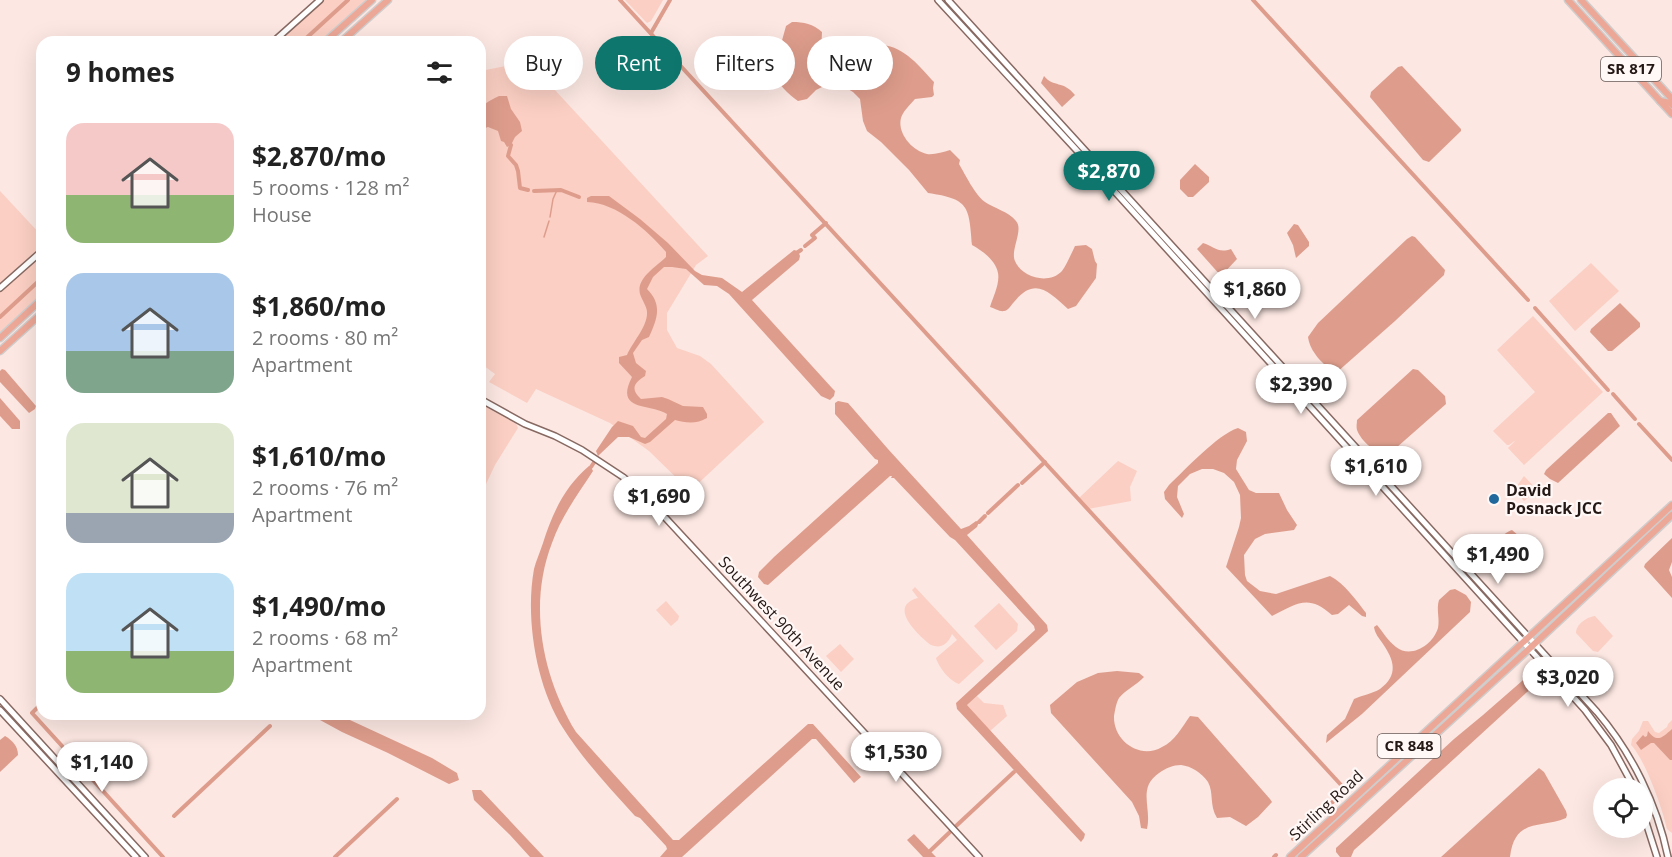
<!DOCTYPE html>
<html lang="en">
<head>
<meta charset="utf-8">
<style>
	body { margin:0; font-family:"Open Sans",sans-serif; background:#f6f6f6; color:#222; height:100vh; display:flex; flex-direction:column; font-size:22px; white-space:nowrap }
	* { box-sizing:border-box; margin:0 }
	p { font-size:20px; color:#767676 }
	.icon { flex:none; width:33px; height:33px; fill:none; stroke:currentColor; stroke-width:2; stroke-linecap:round; stroke-linejoin:round }
	.map { position:relative; flex:1; overflow:hidden }
	.drawer { position:absolute; left:36px; top:36px; width:450px; height:684px; display:flex; flex-direction:column; background:#fff; border-radius:18px; box-shadow:0 6px 24px #0002 }
	.drawer>* { flex:none }
	.guide { position:absolute; left:504px; top:36px; width:570px; height:54px; display:flex; gap:12px }
	.controls { position:absolute; left:1593px; top:778px; display:grid; gap:12px }
	.controls a { display:grid; place-items:center; width:60px; height:60px; border-radius:50%; background:#fff; box-shadow:0 6px 24px #0002; font-size:30px }
	.price { position:absolute; translate:-50% -51px; padding:0 14px; border-radius:21px; background:#fff; color:#222; font-size:20px; line-height:39px; filter:drop-shadow(0 2px 3px #0008) }
	.price::after { content:''; position:absolute; left:50%; top:36px; width:18px; height:14px; margin-left:-9px; background:inherit; clip-path:polygon(0 0,100% 0,50% 100%) }
	.price.selected { background:#0f766e; color:#fff }
	ul { padding:0; list-style:none }
	li { display:flex; align-items:center; gap:18px; height:150px; padding:0 30px }
	li span { display:grid; place-items:center; flex:none; width:168px; height:120px; border-radius:18px; color:#555 }
	li>.icon { margin-inline-start:auto }
	span .icon { width:72px; height:72px; fill:#fffc; stroke-width:1 }
	li b { font-size:26px }
	h2 { display:flex; justify-content:space-between; align-items:center; height:72px; padding:0 30px; font-size:26px }
	.chip { padding:0 21px; border-radius:27px; background:#fff; box-shadow:0 6px 24px #0002; font-size:21px; line-height:54px }
	.chip.selected { background:#0f766e; color:#fff }
	.map>svg:first-child { display:block }
</style>
</head>
<body>
<div class="map">
<svg width="1672" height="857" viewBox="0 0 1672 857">
	<rect width="100%" height="100%" fill="#fce7e2"/>
	<!-- green -->
	<g fill="#fbcfc3">
		<polygon points="322,0 367,0 321,42 276,42"/>
		<polygon points="625,0 663,0 651,21 647,23"/>
		<polygon points="506,66 525,68 543,77 708,256 696,265 667,313 667,330 677,348 700,356 711,364 764,422 690,491 649,451 610,423 536,389 527,403 489,382 495,374 480,363 480,71"/>
		<polygon points="0,191 42,236 42,246 0,283"/>
		<polygon points="42,254 42,294 0,332 0,292"/>
		<polygon points="1591,263 1619,291 1575,331 1549,301"/>
		<polygon points="1533,316 1603,392 1524,465 1508,448 1516,440 1509,445 1507,445 1493,431 1535,392 1497,350"/>
		<polygon points="480,401 515,421 518,428 495,465 480,497"/>
		<polygon points="1118,461 1137,471 1130,487 1131,501 1088,509 1079,498"/>
		<polygon points="1524,476 1539,492 1535,497 1533,494 1524,501 1514,490"/>
		<path d="M915,587L984,661L959,684C950,681 939,668 936,658L957,640L952,634C948,644 941,649 931,645C918,635 887,606 918,598L912,590Z"/>
		<polygon points="666,601 679,616 678,620 671,626 656,610"/>
		<polygon points="999,603 1018,624 1017,631 996,650 974,626"/>
		<path d="M1595,616L1613,636L1598,652L1593,651L1576,633C1576,624 1587,617 1595,616Z"/>
		<polygon points="840,644 854,659 841,672 826,656"/>
		<polygon points="977,696 984,703 1003,705 1007,716 990,731 967,705"/>
		<path d="M1672,720V833L1667,829C1663,810 1645,759 1631,745L1632,739L1639,731L1643,721H1648L1655,732L1659,733L1667,727L1668,724Z"/>
	</g>
	<!-- water -->
	<g fill="#de9d8c">
		<path d="M792,22C804,22 813,24 822,32C822,37 821,42 822,47C826,73 854,80 872,61C876,57 879,50 882,45C905,47 920,67 934,82L933,88L934,95L932,97L915,99C910,105 903,111 901,118C897,133 912,151 927,154C934,155 943,152 950,150L960,160L959,164C965,174 975,195 985,202C994,208 1009,212 1016,221C1024,230 1010,250 1015,261C1022,278 1049,285 1062,271C1067,264 1071,254 1075,246L1086,245L1092,249L1095,261L1097,264L1096,278L1076,306L1068,309C1049,292 1035,276 1014,302C1011,305 1008,311 1004,311C1000,312 994,308 990,307C993,297 1000,284 998,273C996,261 983,251 972,245C969,206 969,199 928,193L909,170L881,142L867,131L863,121L860,99L853,92L841,85L828,84L816,90L807,99L798,101C788,94 778,84 773,73L786,26Z"/>
		<polygon points="1402,66 1461,129 1461,131 1429,162 1423,160 1370,97 1371,92 1398,67"/>
		<path d="M1044,76C1054,88 1063,80 1075,95L1062,107L1041,83Z"/>
		<path d="M499,96H507L511,109L520,122L522,131L515,137L511,145L507,147L504,142L501,141L498,131L488,127L480,130C480,108 478,106 499,96Z"/>
		<polygon points="1195,164 1209,177 1209,182 1193,197 1188,197 1180,189 1180,180"/>
		<path d="M591,196H609L640,219L668,243L695,271L702,275L722,278L742,292L794,250L798,251L800,256L799,260L752,300L832,388L835,391L834,396L830,400L821,396L729,294L717,286L704,285L686,269L672,267H664L653,277L647,289C663,305 657,319 649,337L642,340L633,353L636,363L646,371L645,376C634,383 630,389 641,399L662,397L668,399L683,406L703,407L707,414V418C697,424 686,423 675,420L650,442L645,444L629,437H618L598,456L596,451L612,427L618,421L633,426L641,437L645,438L666,419L667,414C650,403 614,412 632,377L619,363V357L627,355C632,343 648,326 647,312C647,307 642,300 640,294C636,278 656,267 666,257V252C647,230 617,203 587,202V198Z"/>
		<polygon points="1294,224 1298,225 1309,242 1309,246 1296,258 1293,245 1287,233"/>
		<path d="M1412,236L1415,237L1445,270L1444,275L1395,321L1336,373C1323,365 1310,352 1308,337L1318,323L1407,239Z"/>
		<path d="M1203,243C1214,246 1218,254 1231,249L1237,259L1221,276L1197,249Z"/>
		<polygon points="1620,303 1640,323 1640,327 1612,351 1608,351 1590,332 1591,329"/>
		<polygon points="2,369 5,370 36,406 35,409 29,413 0,382 0,371"/>
		<path d="M1413,369L1418,370L1445,396L1446,404L1388,455C1376,454 1361,441 1357,430C1356,427 1357,423 1357,420Z"/>
		<polygon points="0,398 20,421 20,429 12,429 0,416"/>
		<polygon points="838,401 848,403 888,449 961,529 969,526 976,521 979,522 977,527 967,535 1047,625 1048,631 967,705 1085,834 1084,838 1081,842 957,709 956,703 1035,630 1034,626 955,540 950,537 894,478 891,478 892,476 890,476 768,585 764,584 758,577 759,572 774,557 878,463 878,460 875,459 835,414 835,403"/>
		<polygon points="1608,413 1611,413 1620,426 1558,483 1550,479 1544,474 1546,470"/>
		<path d="M1238,428L1246,432L1247,441L1237,460L1236,469L1249,490L1256,493H1279L1287,510L1297,525L1294,530L1265,534L1255,539L1244,555L1245,575L1247,581L1260,591L1276,594L1330,576C1345,584 1356,600 1366,613V617L1362,616L1349,605L1338,614L1332,615C1308,594 1298,603 1272,616L1226,567L1239,527L1241,518L1240,495L1234,482L1224,473L1213,469H1202L1190,474L1178,486L1177,497L1184,514L1182,518L1165,499L1164,492L1169,485C1186,469 1217,435 1238,428Z"/>
		<path d="M589,466L591,467L593,471C578,494 561,517 552,543C528,605 542,676 576,732L673,840H679L808,724H813L861,777L854,783L816,739H812L682,857H660L667,849L666,846L640,818L635,816C610,788 583,760 563,728C536,686 525,618 534,569C536,561 540,552 543,543C552,514 565,486 589,466Z"/>
		<path d="M1512,530L1519,536C1523,554 1504,566 1490,572L1478,565C1478,563 1477,562 1478,560C1480,552 1505,532 1512,530Z"/>
		<polygon points="1672,538 1672,562 1669,570 1672,577 1672,598 1644,567 1645,564"/>
		<path d="M1455,589L1466,595L1471,602L1470,612L1362,714L1326,743L1327,735L1345,719L1354,699C1362,695 1372,694 1380,689C1399,675 1394,660 1383,644C1379,638 1375,634 1374,627L1377,625C1383,632 1388,641 1396,647C1411,659 1433,645 1438,628C1440,619 1436,609 1439,600L1450,590Z"/>
		<path d="M1117,671L1139,673L1144,677C1137,685 1125,690 1119,698C1116,703 1115,711 1114,716C1113,741 1140,760 1162,747C1175,741 1182,727 1190,716L1198,717L1270,799L1272,802L1258,817L1246,826L1230,817L1217,818C1209,805 1214,793 1208,782C1202,773 1191,766 1181,765C1173,765 1166,768 1159,773C1137,788 1152,808 1147,829L1141,828L1139,816L1132,802L1051,713L1050,705L1077,682L1098,673Z"/>
		<polygon points="1529,675 1532,675 1539,685 1527,692 1371,835 1354,850 1351,857 1340,857 1336,852 1336,848 1454,739 1483,715"/>
		<polygon points="309,714 337,714 432,758 457,773 459,780 449,784 388,753 342,732"/>
		<path d="M1672,729V760H1670L1654,743H1651L1641,750L1636,743L1643,735L1645,737L1647,736L1648,731C1657,743 1662,738 1672,729Z"/>
		<path d="M5,736C12,740 18,746 18,755L0,772V740Z"/>
		<path d="M1539,768L1544,772L1566,811L1567,815L1566,818C1540,829 1515,817 1510,857H1441Z"/>
		<polygon points="472,790 481,790 544,857 530,857 510,835 474,800"/>
		<polygon points="914,834 936,857 923,857 907,840"/>
	</g>
	<g fill="none" stroke-linecap="round" stroke-linejoin="round">
		<!-- stream -->
		<g stroke="#de9d8c" stroke-width="1.5">
			<polyline points="550,217 553,199 557,190"/>
			<polyline points="544,237 549,221"/>
		</g>
		<!-- canal -->
		<g stroke="#de9d8c" stroke-width="4">
			<polyline points="620,0 1342,786 1342,790 1338,797 1293,839"/>
			<polyline points="1253,0 1528,300"/>
			<polyline points="651,33 670,0"/>
			<polyline points="302,42 348,0"/>
			<polyline points="511,145 508,156 516,165 518,171 520,188 528,190"/>
			<polyline points="534,191 561,190 579,197"/>
			<polyline points="805,246 815,238 812,235 826,223"/>
			<polyline points="798,252 801,250"/>
			<polyline points="1535,308 1608,390"/>
			<polyline points="0,317 42,278"/>
			<polyline points="1613,394 1635,419"/>
			<polyline points="1639,424 1672,460"/>
			<polyline points="591,467 595,461"/>
			<polyline points="1022,483 1045,462"/>
			<polyline points="988,513 1018,485"/>
			<polyline points="979,522 985,516"/>
			<polyline points="42,703 32,713 163,857"/>
			<polyline points="174,816 270,726"/>
			<polyline points="956,826 1014,772"/>
			<polyline points="930,851 951,831"/>
			<polyline points="335,857 397,799"/>
			<polyline points="1274,857 1276,855"/>
		</g>
		<!-- secondary casing -->
		<g stroke="#876962" stroke-width="8">
			<g id="secondary">
				<polyline points="938,0 1117,194 1585,710 1611,745 1635,789"/>
				<path d="M948,0L1597,712C1632,753 1657,804 1668,857"/>
				<polyline points="273,42 320,0"/>
				<polyline points="0,288 42,251"/>
				<polyline points="480,399 525,424 555,436 582,450 623,477 648,499 979,857"/>
				<polyline points="0,699 145,857"/>
				<polyline points="0,710 136,857"/>
				<polyline points="1642,810 1657,857"/>
			</g>
		</g>
		<!-- primary casing -->
		<g stroke="#cfcccc" stroke-width="9">
			<g id="primary">
				<polyline points="1568,0 1672,114"/>
				<polyline points="1581,0 1672,99"/>
				<polyline points="325,42 372,0"/>
				<polyline points="341,42 388,0"/>
				<polyline points="1660,101 1670,103 1672,105"/>
				<polyline points="0,338 42,299"/>
				<polyline points="0,351 42,313"/>
				<polyline points="1290,857 1672,505"/>
				<polyline points="1301,857 1529,649 1672,515"/>
			</g>
		</g>
		<!-- secondary -->
		<use href="#secondary" stroke="#fff" stroke-width="5"/>
		<!-- primary -->
		<use href="#primary" stroke="#eda797" stroke-width="6"/>
	</g>
	<!-- markers -->
	<circle fill="#21699d" stroke="#fff8f6" stroke-width="2" cx="1494" cy="499" r="6"/>
	<g text-anchor="middle" stroke-width="4.5" stroke-linejoin="round" paint-order="stroke">
		<!-- shield labels -->
		<g fill="#fff8f6" stroke="#665b58" stroke-width="1.5">
			<rect x="1601" y="57" width="60" height="24" rx="4.5"/>
			<rect x="1377.5" y="734" width="63" height="24" rx="4.5"/>
		</g>
		<g font-size="15" font-weight="bold" fill="#241815">
			<text x="1631" y="74">SR 817</text>
			<text x="1409" y="751">CR 848</text>
		</g>
		<!-- poi labels -->
		<g font-size="16" font-weight="bold" fill="#241815" stroke="#fff8f6" text-anchor="start">
			<text x="1506" y="496">David<tspan x="1506" dy="18">Posnack JCC</tspan></text>
		</g>
		<!-- street labels -->
		<g font-size="16" fill="#241815" stroke="#fff8f6">
			<text transform="translate(782 623) rotate(47)" y="6">Southwest 90th Avenue</text>
			<text transform="translate(1326 805) rotate(-43)" y="6">Stirling Road</text>
		</g>
	</g>
</svg>
<div class="controls">
<a><svg class="icon" aria-label="locate" viewBox="0 0 24 24"><circle cx="12" cy="12" r="6"/><path d="M12 2v4M12 18v4M2 12h4M18 12h4"/></svg></a>
</div>
<b class="price selected" style="left:1109px;top:202px">$2,870</b>
<b class="price" style="left:1255px;top:320px">$1,860</b>
<b class="price" style="left:1301px;top:415px">$2,390</b>
<b class="price" style="left:1376px;top:497px">$1,610</b>
<b class="price" style="left:659px;top:527px">$1,690</b>
<b class="price" style="left:1498px;top:585px">$1,490</b>
<b class="price" style="left:1568px;top:708px">$3,020</b>
<b class="price" style="left:896px;top:783px">$1,530</b>
<b class="price" style="left:102px;top:793px">$1,140</b>
<div class="guide">
<a class="chip">Buy</a>
<a class="chip selected">Rent</a>
<a class="chip">Filters</a>
<a class="chip">New</a>
</div>
<section class="drawer">
<h2>9 homes<svg class="icon" aria-label="filters" viewBox="0 0 24 24"><path d="M4 7h16M4 17h16"/><circle cx="9" cy="7" r="2"/><circle cx="15" cy="17" r="2"/></svg></h2>
<ul>
<li><span style="background:linear-gradient(#f6c9c9 60%,#8fb573 0)"><svg class="icon" aria-label="home" viewBox="0 0 24 24"><path d="M3 11l9-7 9 7M6 9v11h12V9"/></svg></span><div><b>$2,870/mo</b><p>5 rooms · 128 m²</p><p>House</p></div></li>
<li><span style="background:linear-gradient(#a9c7e8 65%,#7fa58c 0)"><svg class="icon" aria-label="home" viewBox="0 0 24 24"><path d="M3 11l9-7 9 7M6 9v11h12V9"/></svg></span><div><b>$1,860/mo</b><p>2 rooms · 80 m²</p><p>Apartment</p></div></li>
<li><span style="background:linear-gradient(#dfe7d0 75%,#9aa5b1 0)"><svg class="icon" aria-label="home" viewBox="0 0 24 24"><path d="M3 11l9-7 9 7M6 9v11h12V9"/></svg></span><div><b>$1,610/mo</b><p>2 rooms · 76 m²</p><p>Apartment</p></div></li>
<li><span style="background:linear-gradient(#bfe0f5 65%,#8fb573 0)"><svg class="icon" aria-label="home" viewBox="0 0 24 24"><path d="M3 11l9-7 9 7M6 9v11h12V9"/></svg></span><div><b>$1,490/mo</b><p>2 rooms · 68 m²</p><p>Apartment</p></div></li>
</ul>
</section>
</div>
</body>
</html>
